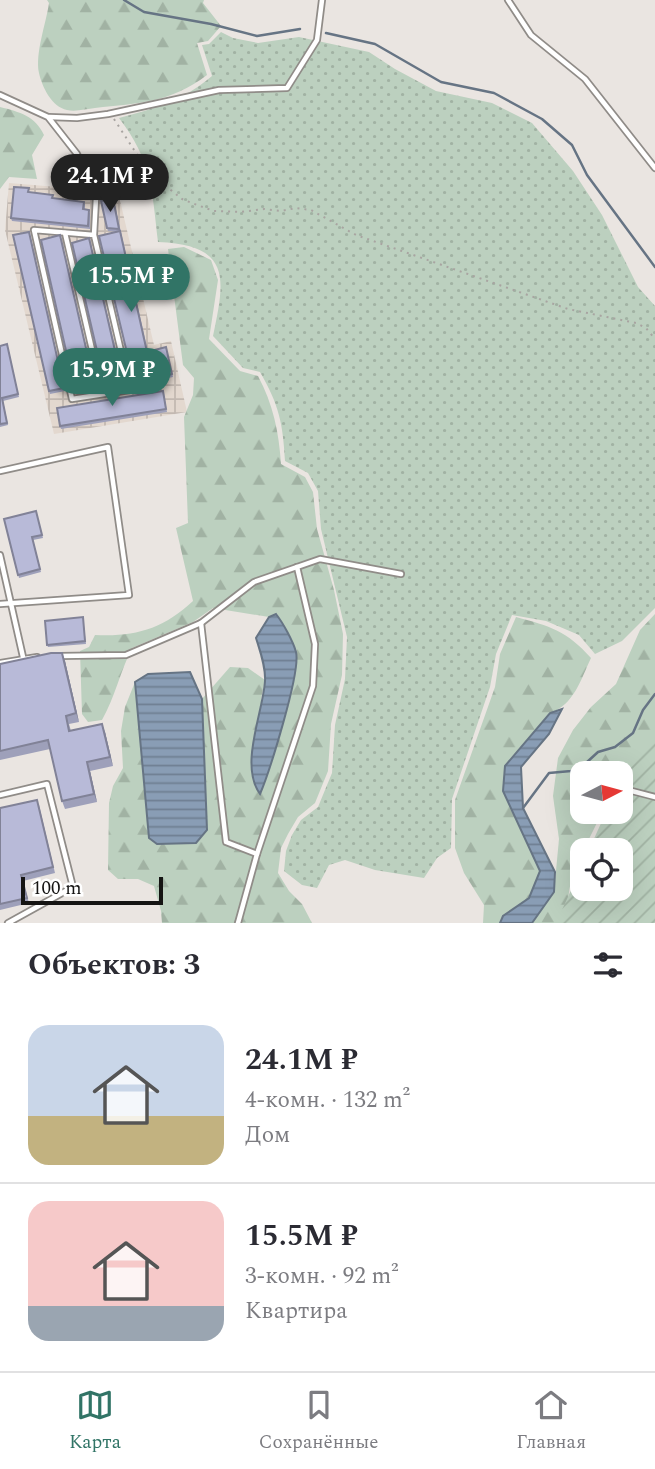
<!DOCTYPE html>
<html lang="ru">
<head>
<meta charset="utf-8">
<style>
	body { margin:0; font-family:Spectral,serif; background:#f2f2f3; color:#2b2b33; height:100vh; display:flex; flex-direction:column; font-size:26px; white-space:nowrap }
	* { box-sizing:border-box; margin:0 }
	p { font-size:23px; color:#7c7c81 }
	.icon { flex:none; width:38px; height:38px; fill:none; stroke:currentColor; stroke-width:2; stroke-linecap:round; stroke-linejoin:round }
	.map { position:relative; height:923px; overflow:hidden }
	.details { display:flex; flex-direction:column; background:#fff; flex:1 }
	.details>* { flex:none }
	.needle { width:46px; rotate:84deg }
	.tools { position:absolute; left:570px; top:761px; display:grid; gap:14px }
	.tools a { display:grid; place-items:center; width:63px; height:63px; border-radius:14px; background:#fff; box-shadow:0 7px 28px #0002; font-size:35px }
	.scale { position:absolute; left:21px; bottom:18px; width:142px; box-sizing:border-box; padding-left:7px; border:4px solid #151413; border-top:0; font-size:19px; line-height:24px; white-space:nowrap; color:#151413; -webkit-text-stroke:5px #fff; paint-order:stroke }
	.price { position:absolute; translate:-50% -60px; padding:0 16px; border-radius:24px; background:#317466; color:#fff; font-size:23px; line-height:46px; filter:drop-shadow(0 2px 4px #0008) }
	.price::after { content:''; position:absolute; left:50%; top:42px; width:21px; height:16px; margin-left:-10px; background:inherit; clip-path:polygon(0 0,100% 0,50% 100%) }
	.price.active { background:#222; color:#fff }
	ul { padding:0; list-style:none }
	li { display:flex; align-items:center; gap:21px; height:175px; padding:0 28px }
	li+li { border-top:2px solid #e1e1e2 }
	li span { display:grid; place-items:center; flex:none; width:196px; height:140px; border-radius:21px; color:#555 }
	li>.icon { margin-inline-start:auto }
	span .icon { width:84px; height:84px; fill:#fffc; stroke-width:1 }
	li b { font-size:30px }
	h2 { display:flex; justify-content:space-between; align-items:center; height:84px; padding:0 28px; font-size:30px }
	.menu { display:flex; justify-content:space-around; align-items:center; height:98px; border-top:2px solid #e1e1e2; background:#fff; font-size:19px; color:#7c7c81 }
	.menu a { display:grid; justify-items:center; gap:4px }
	.menu .active { color:#317466 }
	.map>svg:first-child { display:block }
</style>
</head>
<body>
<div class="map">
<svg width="655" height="923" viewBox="0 0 655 923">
	<defs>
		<pattern id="industrial-grid" width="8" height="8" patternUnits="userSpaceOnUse" patternTransform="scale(1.75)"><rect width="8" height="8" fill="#e3d8cf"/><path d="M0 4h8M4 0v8" fill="none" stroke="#c2b8b1"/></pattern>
		<pattern id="grass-dots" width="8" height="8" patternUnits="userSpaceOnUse" patternTransform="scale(1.75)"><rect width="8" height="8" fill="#bcd0bf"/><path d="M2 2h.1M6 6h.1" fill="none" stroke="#a1b2a3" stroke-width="1.8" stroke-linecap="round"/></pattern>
		<pattern id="forest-firs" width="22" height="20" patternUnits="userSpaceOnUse" patternTransform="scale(1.75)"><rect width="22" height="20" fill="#bcd0bf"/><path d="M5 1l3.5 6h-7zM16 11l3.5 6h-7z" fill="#a1b2a3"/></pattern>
		<pattern id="garden-furrows" width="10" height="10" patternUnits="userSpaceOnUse" patternTransform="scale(1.75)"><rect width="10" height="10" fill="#bcd0bf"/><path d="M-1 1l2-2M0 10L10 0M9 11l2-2" fill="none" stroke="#a1b2a3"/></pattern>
		<pattern id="water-rules" width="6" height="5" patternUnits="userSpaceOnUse" patternTransform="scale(1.75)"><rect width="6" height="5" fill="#899db5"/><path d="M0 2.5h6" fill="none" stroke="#6f7f92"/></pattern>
	</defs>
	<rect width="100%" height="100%" fill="#eae5e1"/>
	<!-- industrial -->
	<polygon fill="url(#industrial-grid)" points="9,183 118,192 154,345 171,341 187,412 54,434 5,230"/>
	<!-- grass -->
	<path fill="url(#grass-dots)" d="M221,32L233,38L258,43L299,37L369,52L395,69L436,91L492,103L532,123L573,171L602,215L638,287L655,306V608L622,641L595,654L579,635L546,621L512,615L496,654L490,687L452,799L451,848L437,858L424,878L375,870L345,860L329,865L317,888L302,885L284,871L286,851L292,835L301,820L318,807L332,773L335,725L345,679L347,637L321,529L318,491L308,473L285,461C283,423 279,405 260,372L243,368L213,336C225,279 232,245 158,242C152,190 152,161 119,118C154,109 184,100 212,76L202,45L209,44Z"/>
	<!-- forest -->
	<g fill="url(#forest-firs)">
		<path d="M47,0H204L203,3L221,26L208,41L197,43L207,75C170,103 139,103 95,108C87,109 75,112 67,110C52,107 42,87 39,73C35,53 46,24 49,3Z"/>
		<path d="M0,107C20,112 35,116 44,135L32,155L37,179L9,177L0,189Z"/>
		<path d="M184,247L211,260L218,280L209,339L240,371L258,376C273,404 279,432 281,464L305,477L313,492L317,529L334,590L343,634L342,675L331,724L328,771L315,803L298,817L288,834L281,848L278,873L289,891L302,904L312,923H162L161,911L154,886L138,879H118L108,870L109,803L113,786L123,768L121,731L125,707L135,682L149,839L207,830L202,699L230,667L248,668L265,680L261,699L266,780L282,725L296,653L277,614L269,617L213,608L193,622L132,648C120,672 115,697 102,720L88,722L82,714L80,651L89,647L95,635C135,637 163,629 193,601L176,528L188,523L184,417L193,395L194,378L183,365L168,249Z"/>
		<path d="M655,614V772L624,776L621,780V774H583V812H602C592,834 580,855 572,879C567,893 569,909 564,923H532L554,892L559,839L553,796L558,758L573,730L591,707L616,684L640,630Z"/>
		<path d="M516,617C550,626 567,631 591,658C581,679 574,705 550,713L503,791L540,871L529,898L503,916L500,923H483L484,905L464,873L455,848V800L495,687L500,654Z"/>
	</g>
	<!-- garden -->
	<polygon fill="url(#garden-furrows)" points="655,735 655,923 556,923 583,864 583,889 621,889 621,850 589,850 606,812 621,812 621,780"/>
	<!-- water -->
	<g fill="url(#water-rules)" stroke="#667484" stroke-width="2">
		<path d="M276,614C283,623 293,641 296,652C301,672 269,773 260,794C239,765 263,713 265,681C266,667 260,651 256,638L269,617Z"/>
		<polygon points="190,672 202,699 207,830 196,843 157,844 149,838 135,682 148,674"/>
		<polygon points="562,709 549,734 521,767 523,808 555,872 554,892 532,923 500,923 503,916 529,898 540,871 503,791 505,766 550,713"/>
	</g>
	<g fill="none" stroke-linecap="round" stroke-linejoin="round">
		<!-- stream -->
		<g stroke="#667484" stroke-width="2.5">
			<polyline points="124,0 144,12 211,24 257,36 300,29"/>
			<polyline points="326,33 375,44 441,82 494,93 542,119 572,145 587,175 655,267"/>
			<polyline points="523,808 549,773 571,771 586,763 598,752 615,747 633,733 643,710 655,694"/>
		</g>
		<!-- service casing -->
		<g stroke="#908c88" stroke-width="8">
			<g id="service">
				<polyline points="508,0 531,35 585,79 655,168"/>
				<polyline points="0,95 48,117 77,154 87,173 96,198 94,235 130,390 72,399 34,230 94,235"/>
				<polyline points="49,117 77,118 108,114 219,90 287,88 317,40 322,0"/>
				<polyline points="65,233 102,393"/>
				<polyline points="0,471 108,447 129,595 0,604"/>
				<polyline points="0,555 23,657"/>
				<polyline points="201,623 226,842 257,854"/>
				<polyline points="60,656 126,655 201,623 254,582 320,559 401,574"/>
				<polyline points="0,663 37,657"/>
				<polyline points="628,790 655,797"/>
				<polyline points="0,795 47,784 73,887 8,923"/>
				<polyline points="238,923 257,854 313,686 315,644 297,567"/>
			</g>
		</g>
		<!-- path -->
		<polyline stroke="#a8a4a1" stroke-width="2" stroke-dasharray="2 5" stroke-linecap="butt" points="114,119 136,153 167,187 182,199 197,205 214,211 241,212 264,209 281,211 296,208 311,210 356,235 568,309 636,323 646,328 655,339"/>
		<!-- service -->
		<use href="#service" stroke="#fff" stroke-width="4.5"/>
	</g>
	<!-- wall -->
	<g fill="#9ea0ba">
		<polygon points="30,191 30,192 54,199 85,204 85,210 90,213 90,229 12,221 11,218"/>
		<polygon points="114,201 148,352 166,347 173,377 135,385 99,236 117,232 108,231 107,228"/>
		<polygon points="30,234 65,391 50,394 49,391"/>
		<polygon points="61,238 95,386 75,389 74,386"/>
		<polygon points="89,238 124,383 108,387 107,383 105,384 104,381"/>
		<polygon points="0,346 8,347 19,397 3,401 8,425 0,427"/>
		<polygon points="164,394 167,412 61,429 60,426"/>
		<polygon points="36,511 43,538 33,540 41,572 19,578 4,519"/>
		<polygon points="83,617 86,644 48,647 47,645"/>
		<polygon points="65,661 79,722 69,724 71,731 105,732 113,766 90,771 97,802 65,809 62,801 50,749 0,760 0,664"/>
		<polygon points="39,805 55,873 23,881 29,903 0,910 0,808"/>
	</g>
	<!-- shaded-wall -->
	<g fill="#818297">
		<polygon points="62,653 65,661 79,722 76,713"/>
		<polygon points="102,724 105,732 113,766 110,757"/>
		<polygon points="87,762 90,771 97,802 94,794"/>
	</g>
	<!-- building -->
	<g fill="#b8bad8" stroke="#818297" stroke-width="2">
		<polygon points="14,187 29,188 28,192 53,195 52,198 84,202 83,209 89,210 88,226 11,218"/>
		<polygon points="113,198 119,229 107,228 101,201"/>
		<polygon points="120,231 147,352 166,347 172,374 134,382 99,236"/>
		<polygon points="29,232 64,388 49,391 13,235"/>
		<polygon points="60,235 94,383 74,386 41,240"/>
		<polygon points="89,238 122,381 107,384 106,380 104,381 72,243"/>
		<polygon points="7,344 18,394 2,398 7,423 0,424 0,346"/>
		<polygon points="163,391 166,409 60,426 57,408"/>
		<polygon points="36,511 42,535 32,537 40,569 18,575 4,519"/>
		<polygon points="83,617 85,641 47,645 45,621"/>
		<polygon points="51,653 62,653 76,713 66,716 69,731 102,724 110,757 87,762 94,794 62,801 48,740 0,751 0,664"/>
		<polygon points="37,800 53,867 21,875 27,898 0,904 0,808"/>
	</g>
</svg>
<div class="tools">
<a><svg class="needle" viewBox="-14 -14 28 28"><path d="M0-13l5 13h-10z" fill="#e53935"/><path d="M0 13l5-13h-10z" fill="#7c7c81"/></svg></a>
<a><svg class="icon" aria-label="locate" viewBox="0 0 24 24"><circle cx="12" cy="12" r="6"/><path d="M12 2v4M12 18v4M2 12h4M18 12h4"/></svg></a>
</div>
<div class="scale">100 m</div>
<b class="price active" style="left:110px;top:214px">24.1M ₽</b>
<b class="price" style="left:131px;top:314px">15.5M ₽</b>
<b class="price" style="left:112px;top:408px">15.9M ₽</b>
</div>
<section class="details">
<h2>Объектов: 3<svg class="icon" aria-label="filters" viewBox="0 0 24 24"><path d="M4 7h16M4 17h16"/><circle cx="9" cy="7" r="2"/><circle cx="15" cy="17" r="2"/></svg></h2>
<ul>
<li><span style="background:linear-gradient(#c9d6e8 65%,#c2b280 0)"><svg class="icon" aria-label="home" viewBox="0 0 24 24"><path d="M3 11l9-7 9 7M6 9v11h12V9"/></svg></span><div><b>24.1M ₽</b><p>4-комн. · 132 m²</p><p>Дом</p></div></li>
<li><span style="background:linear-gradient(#f6c9c9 75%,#9aa5b1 0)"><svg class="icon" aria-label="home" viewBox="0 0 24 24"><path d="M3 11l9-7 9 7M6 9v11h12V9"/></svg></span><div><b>15.5M ₽</b><p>3-комн. · 92 m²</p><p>Квартира</p></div></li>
</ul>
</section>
<nav class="menu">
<a class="active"><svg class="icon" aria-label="map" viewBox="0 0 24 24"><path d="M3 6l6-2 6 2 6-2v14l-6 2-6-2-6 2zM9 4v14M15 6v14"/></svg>Карта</a>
<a><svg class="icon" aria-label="saved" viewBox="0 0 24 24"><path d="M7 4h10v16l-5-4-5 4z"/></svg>Сохранённые</a>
<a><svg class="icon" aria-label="home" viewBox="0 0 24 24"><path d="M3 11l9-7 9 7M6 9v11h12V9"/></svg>Главная</a>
</nav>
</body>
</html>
